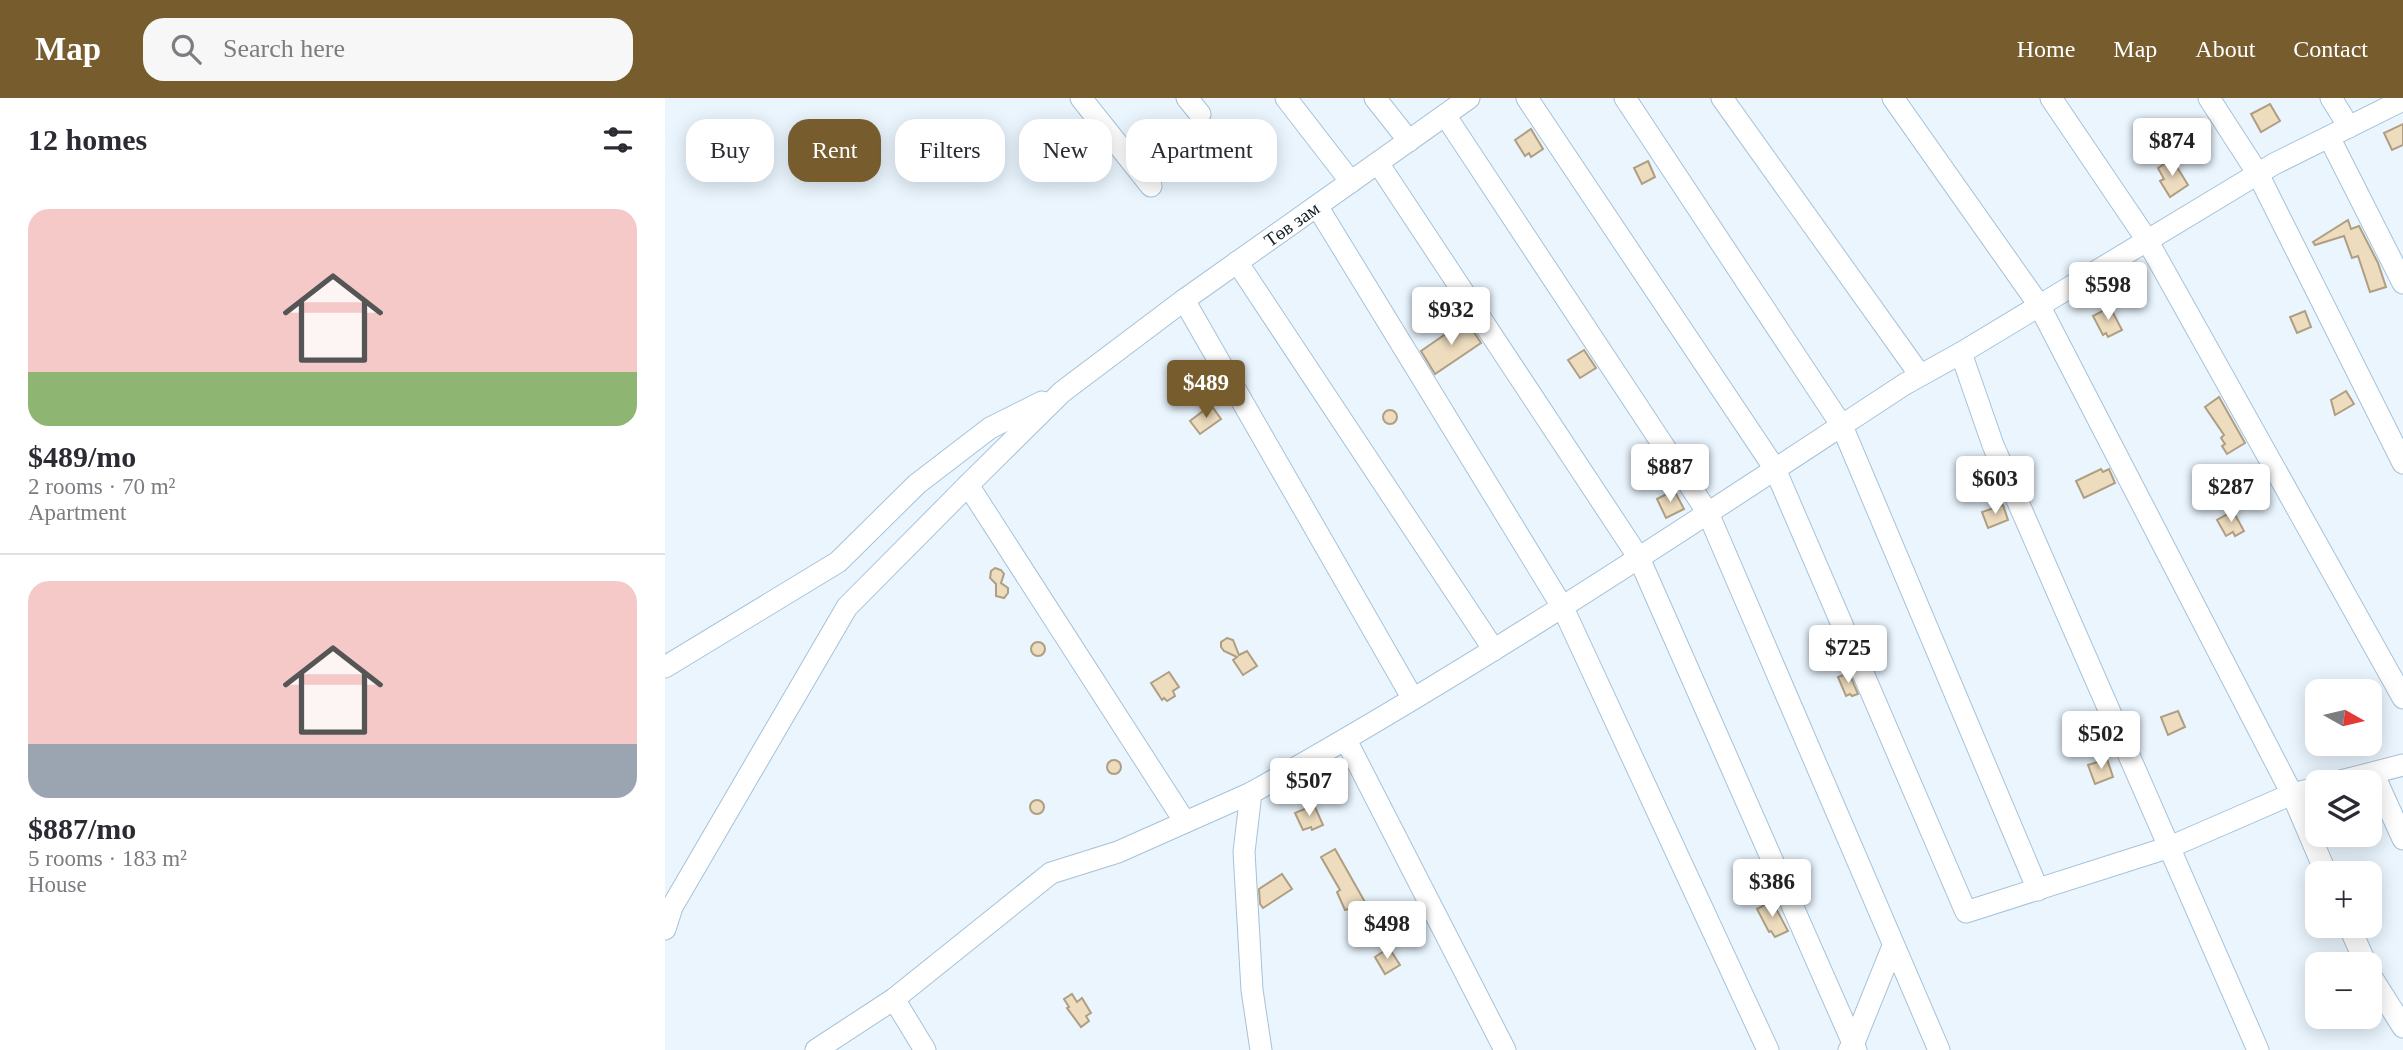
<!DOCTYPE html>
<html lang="en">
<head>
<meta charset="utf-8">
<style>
	body { margin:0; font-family:"Times New Roman",serif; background:#f7f7f7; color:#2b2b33; height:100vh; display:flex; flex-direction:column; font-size:26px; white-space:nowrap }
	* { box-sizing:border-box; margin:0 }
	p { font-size:23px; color:#7c7c81 }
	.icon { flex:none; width:38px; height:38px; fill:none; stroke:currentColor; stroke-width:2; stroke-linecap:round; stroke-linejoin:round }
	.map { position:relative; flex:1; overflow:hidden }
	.panel { display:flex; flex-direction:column; background:#fff; width:665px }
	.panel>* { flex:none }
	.top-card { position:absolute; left:21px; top:21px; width:665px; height:63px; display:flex; gap:14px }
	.needle { width:46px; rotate:98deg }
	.fabs { position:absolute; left:1640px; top:581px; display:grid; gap:14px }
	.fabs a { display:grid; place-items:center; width:77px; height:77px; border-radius:14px; background:#fff; box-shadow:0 4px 18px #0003; font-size:35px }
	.price { position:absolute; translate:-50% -60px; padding:0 16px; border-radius:7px; background:#fff; color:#222; font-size:23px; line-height:46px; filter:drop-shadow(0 2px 4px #0008) }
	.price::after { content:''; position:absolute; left:50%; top:42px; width:21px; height:16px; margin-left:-10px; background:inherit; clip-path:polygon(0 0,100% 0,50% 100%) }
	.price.selected { background:#775d2e; color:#fff }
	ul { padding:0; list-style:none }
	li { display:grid; align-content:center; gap:14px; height:371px; padding:0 28px }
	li+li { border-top:2px solid #e1e1e2 }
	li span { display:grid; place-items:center; height:217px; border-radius:21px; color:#555 }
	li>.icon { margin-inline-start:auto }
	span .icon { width:126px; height:126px; fill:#fffc; stroke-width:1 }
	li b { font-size:30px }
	h2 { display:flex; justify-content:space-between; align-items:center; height:84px; padding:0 28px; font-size:30px }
	.pill { padding:0 24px; border-radius:21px; background:#fff; box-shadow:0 4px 18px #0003; font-size:24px; line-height:63px }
	.pill.selected { background:#775d2e; color:#fff }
	header { display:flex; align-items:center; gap:42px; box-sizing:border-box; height:98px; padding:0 35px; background:#775d2e; color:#fff }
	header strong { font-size:33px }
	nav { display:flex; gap:38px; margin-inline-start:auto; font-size:24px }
	.search { width:490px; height:63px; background:#f7f7f7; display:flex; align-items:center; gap:18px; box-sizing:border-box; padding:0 24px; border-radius:21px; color:#7c7c81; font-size:26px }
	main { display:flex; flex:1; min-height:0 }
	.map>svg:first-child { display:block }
</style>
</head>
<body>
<header>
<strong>Map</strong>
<div class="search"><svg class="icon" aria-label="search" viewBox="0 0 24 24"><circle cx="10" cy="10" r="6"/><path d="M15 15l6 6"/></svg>Search here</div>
<nav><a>Home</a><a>Map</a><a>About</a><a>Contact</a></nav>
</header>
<main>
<section class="panel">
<h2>12 homes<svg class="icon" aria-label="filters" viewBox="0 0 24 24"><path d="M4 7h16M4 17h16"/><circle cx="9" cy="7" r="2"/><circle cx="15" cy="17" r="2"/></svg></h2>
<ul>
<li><span style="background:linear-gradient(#f6c9c9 75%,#8fb573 0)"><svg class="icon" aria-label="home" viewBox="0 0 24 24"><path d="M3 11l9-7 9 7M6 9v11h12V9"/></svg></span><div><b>$489/mo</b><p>2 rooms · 70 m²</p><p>Apartment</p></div></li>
<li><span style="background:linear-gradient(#f6c9c9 75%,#9aa5b1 0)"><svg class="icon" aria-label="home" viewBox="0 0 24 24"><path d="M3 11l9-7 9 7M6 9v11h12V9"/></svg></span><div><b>$887/mo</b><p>5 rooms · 183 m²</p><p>House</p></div></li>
</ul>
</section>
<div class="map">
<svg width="1738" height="952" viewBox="0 0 1738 952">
	<rect width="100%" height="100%" fill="#eaf5fe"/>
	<!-- building -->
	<g fill="#eddcbe" stroke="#af9e82" stroke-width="2">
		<polygon points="1605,6 1615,23 1596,34 1586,16"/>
		<polygon points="1738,26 1738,47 1727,52 1719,35"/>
		<polygon points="866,31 878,51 866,59 864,55 860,58 850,42"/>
		<polygon points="1507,61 1523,87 1505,99 1495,83 1499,81 1493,70"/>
		<polygon points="983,63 990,79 977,86 969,70"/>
		<polygon points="1683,122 1686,131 1694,128 1713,165 1721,189 1705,194 1693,158 1687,160 1679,138 1650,147 1648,144"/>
		<polygon points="1445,209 1457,232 1443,239 1441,235 1438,237 1428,218"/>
		<polygon points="1640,213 1646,229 1632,235 1625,219"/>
		<polygon points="801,222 816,245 770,276 756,253"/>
		<polygon points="919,252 931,270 915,280 903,262"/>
		<polygon points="1681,293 1689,306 1670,317 1666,302"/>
		<polygon points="1554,299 1580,345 1562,356 1557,348 1560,346 1556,340 1559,337 1540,309"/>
		<polygon points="546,307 556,321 535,336 525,323"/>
		<circle cx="725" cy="319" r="7"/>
		<polygon points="1436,371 1438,374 1444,371 1450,385 1419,400 1411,383"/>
		<polygon points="1009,392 1019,411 1001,420 992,401"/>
		<polygon points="1338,407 1343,422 1323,430 1317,414"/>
		<polygon points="1568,413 1579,433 1570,438 1568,434 1561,438 1552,422"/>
		<polygon points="330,470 336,472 339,476 336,485 343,490 343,495 339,500 331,498 331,486 325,480 326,473"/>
		<polygon points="562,540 568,542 574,557 582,553 592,568 578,577 568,562 572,559 559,553 556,549 556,544"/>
		<circle cx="373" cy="551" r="7"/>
		<polygon points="504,574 514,589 508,593 510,598 502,603 499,600 497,602 486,585"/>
		<polygon points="1184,575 1193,596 1187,598 1185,596 1181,598 1173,579"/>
		<polygon points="1513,613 1520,629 1503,637 1496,619"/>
		<polygon points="1442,661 1448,679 1430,686 1423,667"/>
		<circle cx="449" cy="669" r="7"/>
		<circle cx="372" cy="709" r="7"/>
		<polygon points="649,707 658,727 647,732 646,729 638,732 630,715"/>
		<polygon points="670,751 714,829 700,838 683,811 680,812 672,794 675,792 656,759"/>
		<polygon points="617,776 627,791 598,810 595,806 594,791"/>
		<polygon points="1107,803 1123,833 1110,839 1106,833 1104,834 1092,811"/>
		<polygon points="724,850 735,867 720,876 710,859"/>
		<polygon points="407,896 412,904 417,900 426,915 421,918 424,923 416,929 402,910 404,909 399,901"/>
	</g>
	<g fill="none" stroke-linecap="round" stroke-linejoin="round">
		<!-- minor casing -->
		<g stroke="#a6c2d8" stroke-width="23">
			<g id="minor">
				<polyline points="416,0 486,88"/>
				<polyline points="522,0 535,16"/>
				<polyline points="621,0 686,84"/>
				<polyline points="710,0 744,43"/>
				<polyline points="862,0 1110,371 1301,814 1505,749 1627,696 1652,690"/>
				<polyline points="960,0 1177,328 1373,792"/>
				<polyline points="1057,0 1255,277"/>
				<polyline points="1228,0 1374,207 1627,696 1661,775"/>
				<polyline points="1386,0 1482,142 1738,600"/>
				<polyline points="1544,0 1593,76 1738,365"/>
				<polyline points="1666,0 1684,29"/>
				<polyline points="780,17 1043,415 1274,952"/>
				<polyline points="1664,39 1738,185"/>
				<polyline points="713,65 974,460 1191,952"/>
				<polyline points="652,108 898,510 1103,952"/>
				<polyline points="572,164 829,552"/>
				<polyline points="519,202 748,601"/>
				<polyline points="1296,255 1328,347 1593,952"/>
				<polyline points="303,387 520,724"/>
				<polyline points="0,569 173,464 252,386 325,330 377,304"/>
				<polyline points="681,642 840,952"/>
				<polyline points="1708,675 1738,741"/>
				<polyline points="1672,684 1738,667"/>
				<polyline points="1684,828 1701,866"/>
				<path id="s1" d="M0,831L7,809L182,509L303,387L397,294L519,202L804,0"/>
				<polyline points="1704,875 1738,929"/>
				<polyline points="229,901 260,952"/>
				<polyline points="151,952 229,901 386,775 453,754 586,695"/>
				<path d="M596,952L587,892L579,754L586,695C811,570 1025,427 1240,286L1296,255L1609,66L1738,2"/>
				<polyline points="1184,952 1188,947 1228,848"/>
			</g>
		</g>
		<!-- minor -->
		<use href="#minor" stroke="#fff" stroke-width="21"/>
	</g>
	<g text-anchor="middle" stroke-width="6" stroke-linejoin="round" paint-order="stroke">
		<!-- street labels -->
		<g font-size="19" fill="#152028" stroke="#eaf5fe">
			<text dy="7" stroke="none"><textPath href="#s1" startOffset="959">Төв зам</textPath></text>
		</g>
	</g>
</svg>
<div class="fabs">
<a><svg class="needle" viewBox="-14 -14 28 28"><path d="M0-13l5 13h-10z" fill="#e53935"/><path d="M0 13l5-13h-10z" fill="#7c7c81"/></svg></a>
<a><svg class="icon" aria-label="layers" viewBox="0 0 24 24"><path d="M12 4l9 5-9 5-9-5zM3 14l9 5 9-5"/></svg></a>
<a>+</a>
<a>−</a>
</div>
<b class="price" style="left:1507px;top:80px">$874</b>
<b class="price" style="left:1443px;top:224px">$598</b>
<b class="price" style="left:786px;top:249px">$932</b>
<b class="price selected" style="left:541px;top:322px">$489</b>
<b class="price" style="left:1005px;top:406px">$887</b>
<b class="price" style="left:1330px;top:418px">$603</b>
<b class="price" style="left:1566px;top:426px">$287</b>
<b class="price" style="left:1183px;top:587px">$725</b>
<b class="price" style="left:1436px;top:673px">$502</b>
<b class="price" style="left:644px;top:720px">$507</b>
<b class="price" style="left:1107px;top:821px">$386</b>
<b class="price" style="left:722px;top:863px">$498</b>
<div class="top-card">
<a class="pill">Buy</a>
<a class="pill selected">Rent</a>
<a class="pill">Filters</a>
<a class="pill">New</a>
<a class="pill">Apartment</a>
</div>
</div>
</main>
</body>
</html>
